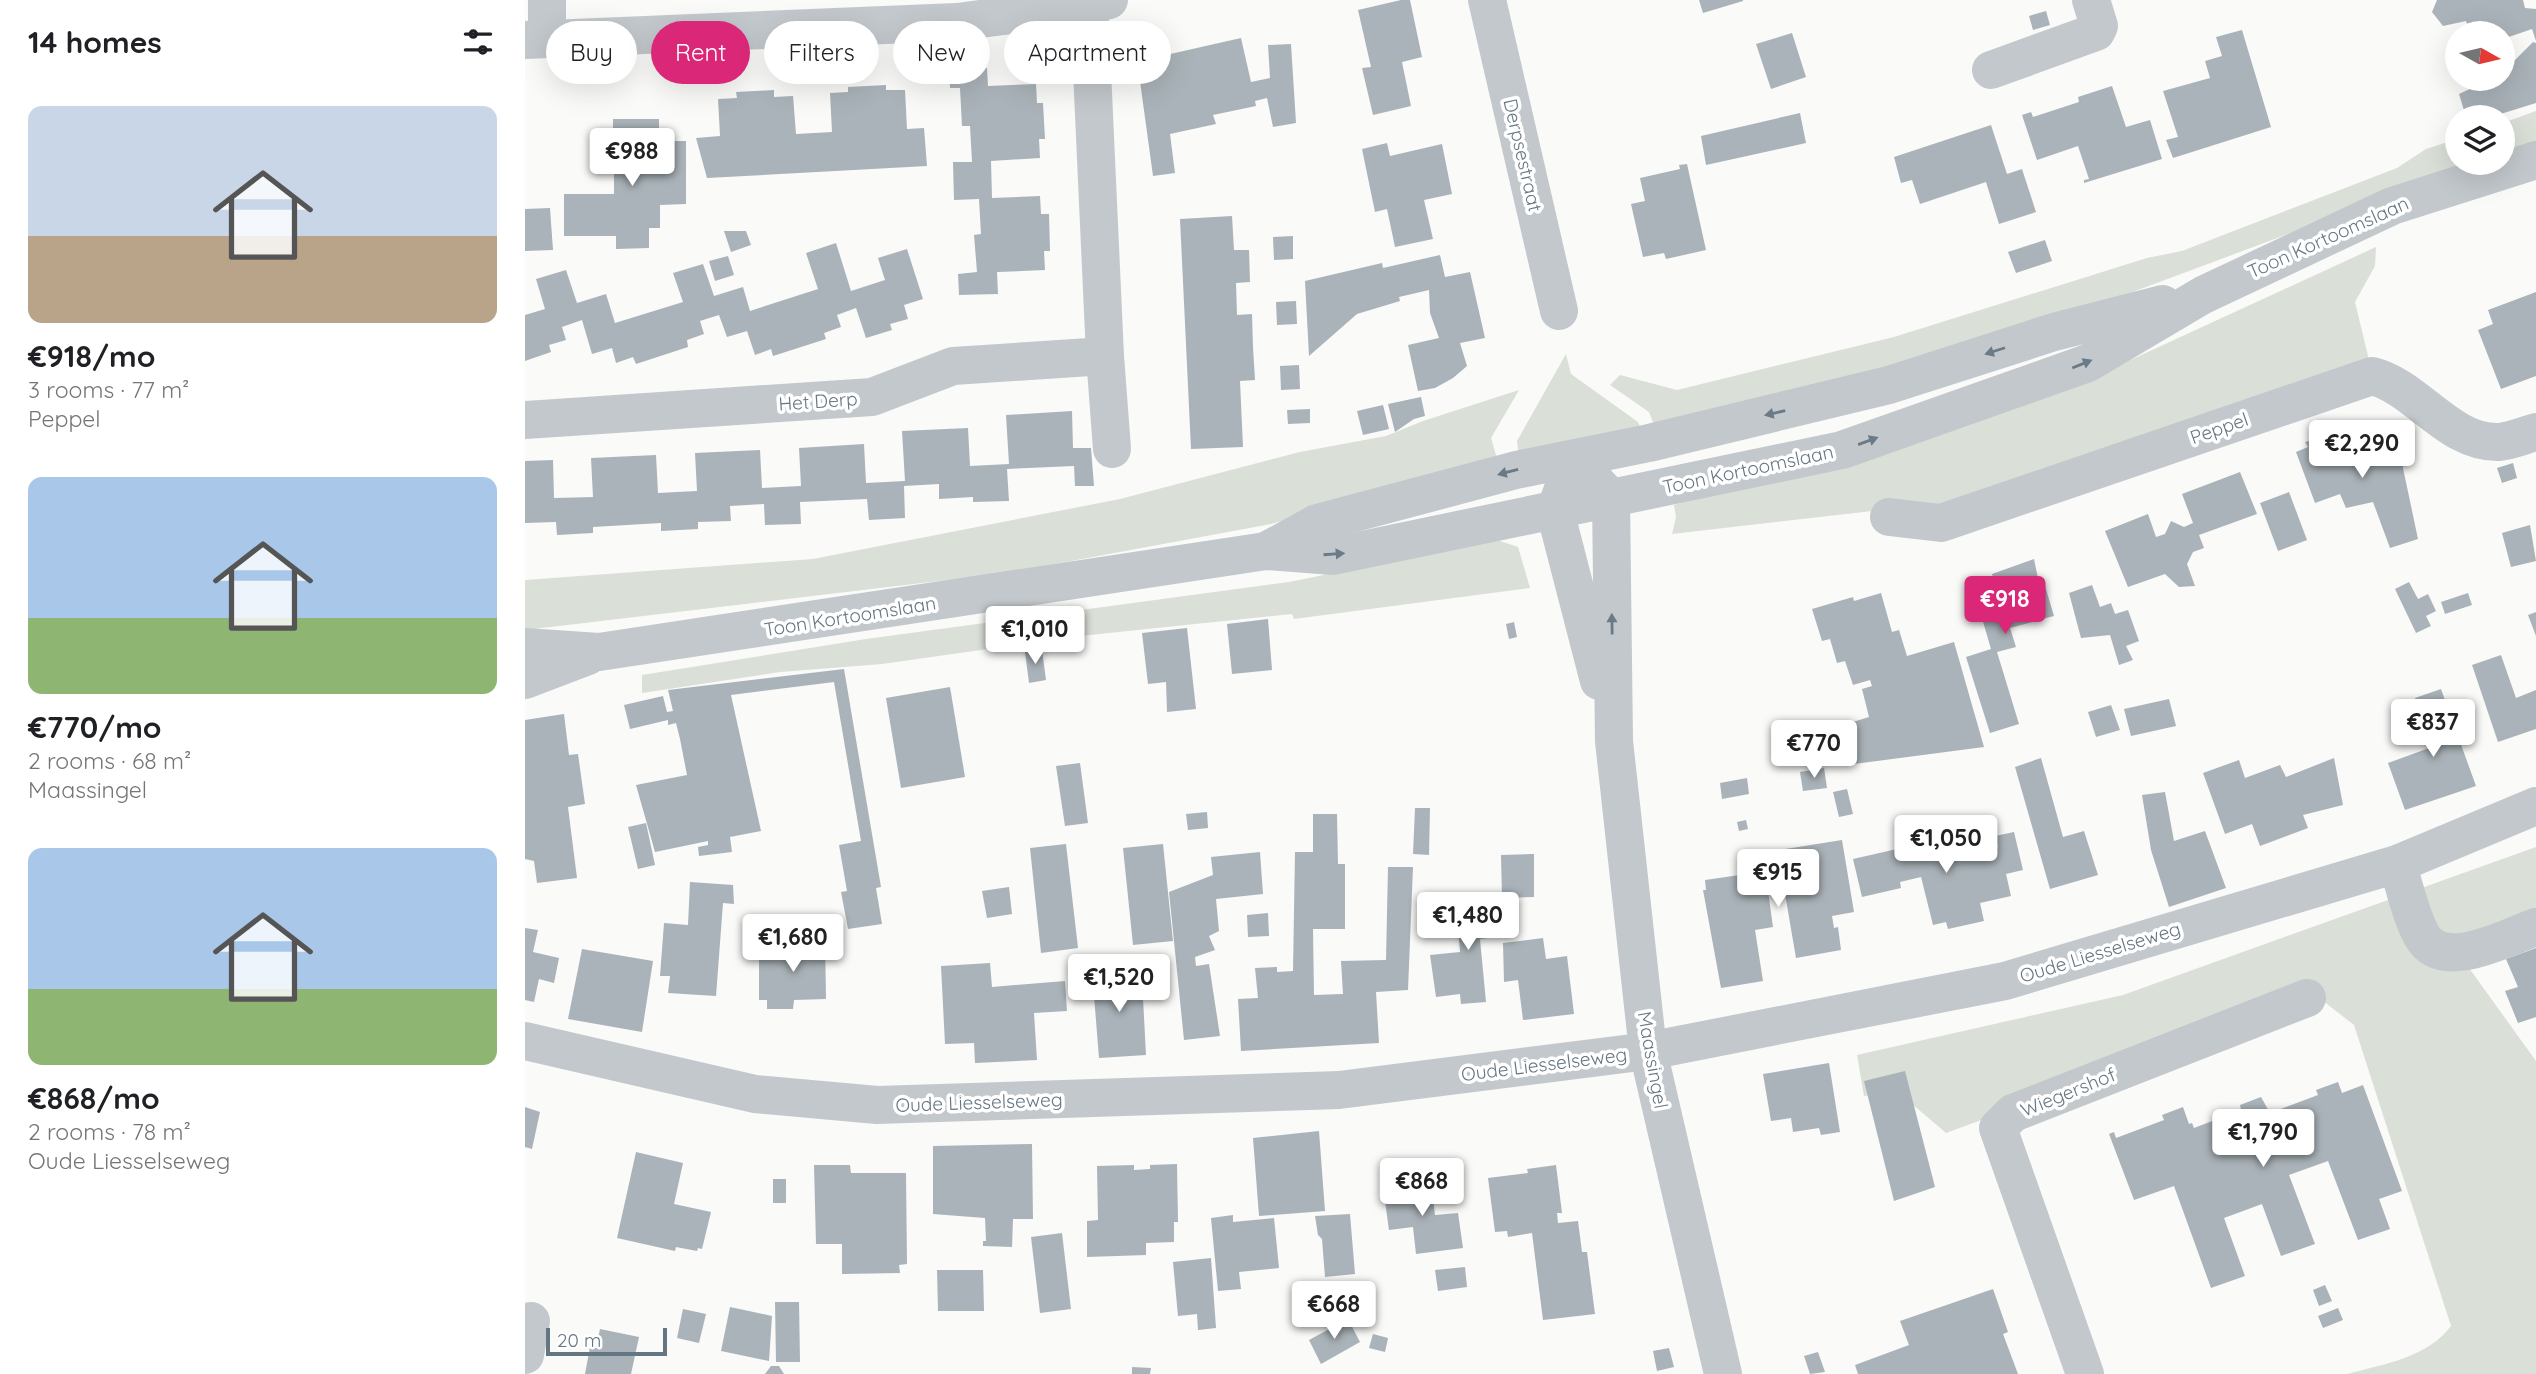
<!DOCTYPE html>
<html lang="en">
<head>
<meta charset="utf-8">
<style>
	body { margin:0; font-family:Quicksand,sans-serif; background:#f2f2f2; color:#202124; height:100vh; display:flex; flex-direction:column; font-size:26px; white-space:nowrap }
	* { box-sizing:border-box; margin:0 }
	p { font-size:23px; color:#757577 }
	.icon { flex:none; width:38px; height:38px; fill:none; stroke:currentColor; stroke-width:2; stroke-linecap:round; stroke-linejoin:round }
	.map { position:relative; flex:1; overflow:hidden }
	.drawer { display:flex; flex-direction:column; background:#fff; width:525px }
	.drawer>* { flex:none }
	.guide { position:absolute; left:21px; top:21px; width:665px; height:63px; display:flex; gap:14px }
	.needle { width:46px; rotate:98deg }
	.fabs { position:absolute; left:1920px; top:21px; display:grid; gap:14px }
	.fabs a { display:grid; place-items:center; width:70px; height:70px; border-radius:50%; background:#fff; box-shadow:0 7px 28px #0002; font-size:35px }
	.scale { position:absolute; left:21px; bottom:18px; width:121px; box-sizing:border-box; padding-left:7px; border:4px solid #657683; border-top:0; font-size:19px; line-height:24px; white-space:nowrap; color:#657683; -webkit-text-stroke:5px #fff; paint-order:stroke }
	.price { position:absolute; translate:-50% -60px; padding:0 16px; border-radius:7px; background:#fff; color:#222; font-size:23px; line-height:46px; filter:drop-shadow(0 2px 4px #0008) }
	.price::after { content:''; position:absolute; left:50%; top:42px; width:21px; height:16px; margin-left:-10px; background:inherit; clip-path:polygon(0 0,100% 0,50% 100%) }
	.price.selected { background:#db2777; color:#fff }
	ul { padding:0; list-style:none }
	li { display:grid; align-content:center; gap:14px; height:371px; padding:0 28px }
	li span { display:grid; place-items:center; height:217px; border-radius:14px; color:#555 }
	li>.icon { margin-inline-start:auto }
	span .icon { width:126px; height:126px; fill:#fffc; stroke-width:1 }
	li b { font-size:30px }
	h2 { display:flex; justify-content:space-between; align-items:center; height:84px; padding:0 28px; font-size:30px }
	.tag { padding:0 24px; border-radius:32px; background:#fff; box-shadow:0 7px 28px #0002; font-size:24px; line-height:63px }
	.tag.selected { background:#db2777; color:#fff }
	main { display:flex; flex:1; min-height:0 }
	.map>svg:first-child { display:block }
</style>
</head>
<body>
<main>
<section class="drawer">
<h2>14 homes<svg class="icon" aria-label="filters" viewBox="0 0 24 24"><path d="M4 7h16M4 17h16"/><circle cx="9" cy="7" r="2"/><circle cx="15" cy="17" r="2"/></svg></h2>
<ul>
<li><span style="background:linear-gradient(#c9d6e8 60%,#b9a48a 0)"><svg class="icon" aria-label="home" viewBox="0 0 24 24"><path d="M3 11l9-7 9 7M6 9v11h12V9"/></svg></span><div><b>€918/mo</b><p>3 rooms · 77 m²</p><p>Peppel</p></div></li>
<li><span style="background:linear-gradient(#a9c7e8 65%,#8fb573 0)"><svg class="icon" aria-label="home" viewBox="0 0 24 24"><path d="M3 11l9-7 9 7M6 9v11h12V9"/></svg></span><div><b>€770/mo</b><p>2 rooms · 68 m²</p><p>Maassingel</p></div></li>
<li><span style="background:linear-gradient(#a9c7e8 65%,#8fb573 0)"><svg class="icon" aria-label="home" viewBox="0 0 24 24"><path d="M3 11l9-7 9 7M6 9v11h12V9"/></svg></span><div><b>€868/mo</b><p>2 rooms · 78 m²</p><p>Oude Liesselseweg</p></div></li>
</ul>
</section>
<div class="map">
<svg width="2011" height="1374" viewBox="0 0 2011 1374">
	<rect width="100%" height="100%" fill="#fafaf8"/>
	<!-- green -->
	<g fill="#dadfd7">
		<polygon points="2011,111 2011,142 1978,154 1978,123"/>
		<polygon points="1932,139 1932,163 1954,163 1578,303 1376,367 1129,425 1124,412 1085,385 1095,375 1152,390 1369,337 1622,258 1657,251 1872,168 1901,149"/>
		<polygon points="1851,247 1850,266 1830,302 1844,360 1414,517 1365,509 1147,534 1151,517 1149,505 1588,368"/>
		<polygon points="1041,354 1046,374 1113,422 1115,427 994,457 992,441"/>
		<polygon points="994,390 966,438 973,462 746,524 481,573 0,630 0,580 288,559 595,499 775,452 861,436 898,421"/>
		<polygon points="972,540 993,547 1005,588 769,619 767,614 555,636 357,664 255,672 117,693 117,675 341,639 764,582"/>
		<path d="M2011,847V926L1944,968L2011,1061V1374H1822C1859,1364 1902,1358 1926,1326L1829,1025L1793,997L1421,1133L1373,1092L1339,1096L1332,1055L1598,995Z"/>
	</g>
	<!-- building -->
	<g fill="#aab3b9">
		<polygon points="876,0 885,0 897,57 877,62 886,106 848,115 837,68 846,67 833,10"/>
		<polygon points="1174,0 1218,0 1218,1 1178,13"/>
		<polygon points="1912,0 1998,0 2000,8 2011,9 2011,41 2007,29 1978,39 1978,33 1945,33 1941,21 1918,26 1907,12"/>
		<polygon points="1521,11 1525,25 1508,30 1504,16"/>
		<polygon points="1717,30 1746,127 1648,158 1641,140 1653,137 1638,91 1685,78 1680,61 1697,56 1691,37"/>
		<polygon points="1267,33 1281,77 1246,89 1231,44"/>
		<polygon points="716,38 726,82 745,78 743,45 766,44 771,123 748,127 742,98 730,101 731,106 688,115 691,124 645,134 650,173 628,176 614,74 635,70 632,57"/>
		<polygon points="2008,42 2011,43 2011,103 1966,117 1941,117 1934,94 1966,79 1978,79 1978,72"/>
		<polygon points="462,68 463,86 511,84 512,103 518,103 520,139 514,139 515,158 466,161 467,198 515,196 516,214 524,214 525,251 519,251 520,270 472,272 473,294 434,295 433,274 452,272 449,235 456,234 454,199 429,200 428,162 447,162 445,126 437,126 435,88 425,88 424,70"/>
		<polygon points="361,85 361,90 380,90 382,129 399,128 402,166 182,178 171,138 195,136 193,99 212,98 211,92 249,90 249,97 268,96 271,134 307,132 305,93 323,92 323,87"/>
		<polygon points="1587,86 1601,127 1625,120 1637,159 1559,183 1559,180 1564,179 1553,146 1512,160 1497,115 1506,112 1508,117 1554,102 1553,97"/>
		<polygon points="1275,113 1281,143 1181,165 1176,136"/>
		<polygon points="88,119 134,119 134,141 161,141 161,204 135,205 135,228 124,228 124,248 91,249 91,236 39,236 39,194 89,194 89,172 110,171 110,159 88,157"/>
		<polygon points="1466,125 1482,174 1497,169 1511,212 1474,224 1461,182 1395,204 1387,180 1376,183 1369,157"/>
		<polygon points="862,143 865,156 917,144 927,194 899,200 908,239 870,247 862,209 850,212 837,149"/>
		<polygon points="1162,164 1181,250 1141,259 1139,253 1118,257 1106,204 1120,201 1115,178 1155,169 1154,165"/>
		<polygon points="25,208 28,250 0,251 0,209"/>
		<polygon points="707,216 709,250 724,250 725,282 711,283 712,315 727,314 728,347 730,380 715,381 718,447 666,449 655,219"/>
		<polygon points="199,231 221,231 226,245 206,252"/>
		<polygon points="768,236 768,259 749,260 748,237"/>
		<polygon points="1520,240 1527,261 1491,273 1483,252"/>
		<polygon points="311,243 326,291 360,280 353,258 382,249 398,299 379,305 383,319 365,324 367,330 341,338 331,308 312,315 316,327 299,333 301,339 248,356 246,349 230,355 222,331 202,337 194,315 175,321 179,334 162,340 163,347 111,364 108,357 91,363 87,348 67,354 57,320 37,327 41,340 24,345 26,352 0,361 0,315 20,309 11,279 41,270 52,303 81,294 90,323 158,302 148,273 178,264 189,296 218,287 225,311 293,289 281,253"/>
		<polygon points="915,255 920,277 945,272 960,338 935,343 942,366 928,378 910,388 893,391 883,345 914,338 905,313 904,290 874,297 875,301 832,314 784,356 780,281 857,263 858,268"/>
		<polygon points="203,256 209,275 190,281 184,261"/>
		<polygon points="2011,292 2011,376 1976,389 1953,330 1968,324 1963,310"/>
		<polygon points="771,301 772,324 752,325 751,302"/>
		<polygon points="774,365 775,389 756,390 755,366"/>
		<polygon points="896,397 900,416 889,419 870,432 863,404"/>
		<polygon points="858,405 864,429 838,435 832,411"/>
		<polygon points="785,409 785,423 763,424 762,410"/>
		<polygon points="547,411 548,448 566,448 569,486 550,486 549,466 482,469 484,501 448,502 448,497 414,499 414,484 379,486 380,518 344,520 342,499 275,502 276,524 240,525 239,504 205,506 206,521 173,522 173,529 136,531 136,523 68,527 68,533 32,535 31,522 0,523 0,461 28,460 29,498 68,497 66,458 131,455 133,493 152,492 172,491 170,453 235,450 237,488 276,486 274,448 339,444 341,483 380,481 377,431 443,428 445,466 484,464 481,415"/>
		<polygon points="1825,432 1829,444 1871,435 1893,539 1865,548 1848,502 1821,508 1815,494 1790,503 1771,452 1783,447 1780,442"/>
		<polygon points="1988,463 1992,478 1977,483 1972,468"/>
		<polygon points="1715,472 1732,514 1674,535 1679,548 1668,552 1662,564 1670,586 1654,587 1640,574 1603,587 1580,531 1623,514 1631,537 1640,534 1646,521 1659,527 1668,523 1657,494"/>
		<polygon points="1764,492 1782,540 1753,551 1735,503"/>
		<polygon points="2005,525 2011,561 1986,567 1977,533"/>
		<polygon points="1509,559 1515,588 1520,586 1529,616 1485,628 1491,647 1472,652 1494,724 1465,733 1441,657 1466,649 1449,591 1459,588 1460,594 1472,590 1467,574"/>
		<polygon points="1884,582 1893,599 1903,594 1911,611 1901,616 1906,626 1891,633 1870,589"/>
		<polygon points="1567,585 1575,607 1586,603 1590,614 1603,610 1614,641 1601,646 1608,660 1594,665 1585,635 1556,638 1544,593"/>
		<polygon points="1356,593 1367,632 1374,630 1382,656 1429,642 1459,747 1329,764 1318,725 1344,717 1337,689 1347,686 1345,680 1328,685 1320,661 1312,663 1305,639 1297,641 1287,609 1328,597 1329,601"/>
		<polygon points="1943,593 1947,605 1920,614 1916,602"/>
		<polygon points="2011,612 2011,636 2003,615"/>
		<polygon points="743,619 747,670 707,674 702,624"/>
		<polygon points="989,622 992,637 984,639 981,624"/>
		<polygon points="662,628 671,709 642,712 641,682 623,684 617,633"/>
		<polygon points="517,650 521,680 504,683 500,652"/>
		<polygon points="1976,655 1991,698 2011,690 2011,729 1973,742 1947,665"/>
		<polygon points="319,669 356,887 351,888 357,924 323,929 316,892 322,891 314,845 336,841 309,682 206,695 236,831 205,837 207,852 174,856 173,847 183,845 183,841 130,852 111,785 162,775 155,739 151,723 143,725 143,720 105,729 99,705 138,696 142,712 148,711 143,690"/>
		<polygon points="425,687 440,777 376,788 361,698"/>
		<polygon points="1916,689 1951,786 1880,810 1863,763 1907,747 1890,698"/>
		<polygon points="1644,699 1651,726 1606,736 1599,709"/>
		<polygon points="1586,705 1595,730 1571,737 1563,712"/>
		<polygon points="39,714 44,755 53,754 60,804 43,807 52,878 12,883 9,861 0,859 0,720"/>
		<polygon points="1516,758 1538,837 1559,831 1573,875 1525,889 1490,767"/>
		<polygon points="1809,758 1818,805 1778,815 1783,828 1735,846 1727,824 1700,834 1678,773 1714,760 1720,778 1755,765 1761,777"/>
		<polygon points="555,763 563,823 540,826 531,766"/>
		<polygon points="1299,768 1302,788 1278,791 1275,772"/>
		<polygon points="1222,778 1224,794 1197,799 1195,783"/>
		<polygon points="1322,789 1328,814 1314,817 1308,792"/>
		<polygon points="1640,792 1649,841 1680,831 1701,888 1644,907 1626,850 1617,795"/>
		<polygon points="890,808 905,808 904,855 888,854"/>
		<polygon points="682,812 683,828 663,830 661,814"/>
		<polygon points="788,814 812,814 813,864 820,864 820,929 788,929 789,995 818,994 816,961 861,960 863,867 888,867 883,990 851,992 854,1043 716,1051 713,999 733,998 730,968 752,967 752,972 768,971 770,852 788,852"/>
		<polygon points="1221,820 1223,829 1214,831 1212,822"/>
		<polygon points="121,823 130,865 113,869 103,827"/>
		<polygon points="1443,831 1450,835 1454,851 1473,847 1470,836 1489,832 1498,870 1481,874 1486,896 1455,903 1459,921 1423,929 1421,922 1408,925 1396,877 1375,882 1376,888 1337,897 1328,859 1372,849 1396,850 1427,834"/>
		<polygon points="1317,840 1329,912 1307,916 1309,928 1313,927 1316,950 1271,958 1259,888 1243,891 1248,927 1230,930 1238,981 1196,988 1178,890 1181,890 1180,880 1257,869 1254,850"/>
		<polygon points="541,844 553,948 516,953 505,848"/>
		<polygon points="638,844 648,941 608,945 598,848"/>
		<polygon points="735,852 738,894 691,899 694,931 684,936 690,950 670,957 671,966 684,964 695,1036 659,1040 644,892 688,875 686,857"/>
		<polygon points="1009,854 1009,897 977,898 976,855"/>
		<polygon points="165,882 208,885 209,904 198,903 191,996 143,993 145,976 135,976 139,923 163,925"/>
		<polygon points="484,887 487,914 462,918 457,891"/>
		<polygon points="977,898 978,936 955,939 961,1002 936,1004 935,994 911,997 905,955 935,952 931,903"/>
		<polygon points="743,913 744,936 723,937 722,915"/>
		<polygon points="0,928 13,930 8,952 34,958 29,983 14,979 9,1002 0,1000"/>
		<polygon points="276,938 300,938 301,999 269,1000 268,1009 242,1009 242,1000 234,1000 234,949 276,949"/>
		<polygon points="1018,938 1021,959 1042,956 1049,1014 998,1020 993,980 979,982 978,943"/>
		<polygon points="2011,948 2011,1017 1993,1023 1980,991 1993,987 1981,959"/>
		<polygon points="57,949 128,961 117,1032 43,1019"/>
		<polygon points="465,963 467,987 540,981 542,1011 509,1013 512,1060 450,1063 449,1043 420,1044 416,966"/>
		<polygon points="600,969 600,980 617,979 621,1055 574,1058 567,971"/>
		<polygon points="1304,1063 1315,1132 1296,1135 1294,1128 1268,1132 1266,1118 1246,1121 1238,1074"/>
		<polygon points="1380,1071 1410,1187 1369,1201 1339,1081"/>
		<polygon points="1813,1082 1817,1093 1838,1085 1877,1191 1854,1199 1865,1229 1833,1240 1803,1161 1764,1175 1790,1244 1756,1256 1737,1204 1699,1218 1720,1276 1686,1288 1649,1186 1609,1200 1584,1134 1589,1132 1591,1138 1639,1120 1637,1115 1658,1107 1664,1124 1667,1123 1669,1128 1716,1110 1715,1105 1736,1097 1745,1113 1793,1095 1791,1090"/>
		<polygon points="0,1107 15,1112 7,1149 0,1147"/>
		<polygon points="794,1131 800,1211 734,1216 728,1138"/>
		<polygon points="507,1144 508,1219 488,1219 487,1247 458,1246 458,1241 461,1241 460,1218 408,1214 408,1146"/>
		<polygon points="111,1152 158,1163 149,1204 186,1212 177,1249 173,1248 172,1251 151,1247 150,1251 92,1238"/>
		<polygon points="652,1164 653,1222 649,1222 649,1242 621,1243 621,1255 562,1257 562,1221 573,1220 572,1166 609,1165 609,1170 625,1169 625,1165"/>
		<polygon points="289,1165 325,1165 326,1173 381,1173 382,1264 374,1265 375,1273 317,1274 317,1244 291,1244"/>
		<polygon points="1031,1165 1037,1213 1032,1213 1033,1223 1053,1221 1057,1252 1062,1252 1070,1314 1018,1320 1007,1233 983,1237 982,1231 970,1232 963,1178 1003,1173 1002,1169"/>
		<rect x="248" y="1179" width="13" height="24"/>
		<polygon points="906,1181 910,1215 933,1213 938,1248 891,1254 888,1227 864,1230 858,1187"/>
		<polygon points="825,1214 830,1274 800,1277 797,1239 793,1235 790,1216"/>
		<polygon points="708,1215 708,1222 749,1218 754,1268 714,1272 716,1289 693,1291 686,1218"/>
		<polygon points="537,1233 546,1309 515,1313 506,1237"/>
		<polygon points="686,1258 691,1328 673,1330 672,1314 653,1316 648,1262"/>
		<polygon points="940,1267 942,1287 913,1291 910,1270"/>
		<polygon points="412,1270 458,1270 459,1311 413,1311"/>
		<polygon points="1800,1285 1807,1301 1794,1306 1788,1290"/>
		<polygon points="1468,1289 1483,1332 1478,1334 1493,1374 1333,1374 1330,1365 1384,1345 1375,1321"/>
		<polygon points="250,1302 274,1302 275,1362 251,1362"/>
		<polygon points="205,1307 247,1316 244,1361 196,1351"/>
		<polygon points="1813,1308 1818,1320 1798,1328 1793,1316"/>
		<polygon points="158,1309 181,1314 174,1343 152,1338"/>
		<polygon points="823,1319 835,1342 796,1364 784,1340"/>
		<polygon points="75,1329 114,1337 106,1374 60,1374 65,1347 71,1348"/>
		<polygon points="848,1334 863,1338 860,1352 844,1348"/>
		<polygon points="1144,1348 1149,1367 1132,1371 1128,1351"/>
		<polygon points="1293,1352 1300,1372 1285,1374 1279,1356"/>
		<polygon points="246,1366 254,1366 259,1374 240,1374"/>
		<polygon points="607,1367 626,1368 625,1374 607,1374"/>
	</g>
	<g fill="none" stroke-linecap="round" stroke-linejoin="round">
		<!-- minor -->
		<g stroke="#c3c8cc" stroke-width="38">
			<polyline points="22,0 22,39"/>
			<polyline points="962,0 1034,311"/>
			<polyline points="0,40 432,22 564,5 584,0"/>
			<polyline points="1466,70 1571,32 1574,26 1566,0"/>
			<polyline points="580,356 587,449"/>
			<polyline points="0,420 347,397 428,366 580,356 564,5"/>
			<polyline points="1069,480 1086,498 1089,741 1123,1051 1198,1374"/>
			<polyline points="1038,489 1030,511 1074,681"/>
			<path d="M1364,517L1416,523L1847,376C1892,387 1924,444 1974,442C1986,441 2000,435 2011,432"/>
			<polyline points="741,551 792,523 991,470 1124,443 1364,385 1529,332 1638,304"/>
			<polyline points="0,647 74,652 741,551 808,556 1317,450 1563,363 1678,295 1867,206 2011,160"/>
			<polyline points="0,680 63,656"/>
			<path d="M1872,864C1880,886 1885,915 1897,936C1918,973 1982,937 2011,927"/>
			<polyline points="0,1041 230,1094 352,1105 814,1090 1123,1051 1480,981 1872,864 2011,806"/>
			<polyline points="0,1355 6,1321"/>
			<polyline points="1560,1374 1473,1128 1488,1113 1782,998"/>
		</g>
	</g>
	<!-- one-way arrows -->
	<defs><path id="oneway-solid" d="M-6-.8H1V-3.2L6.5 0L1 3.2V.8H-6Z" transform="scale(1.75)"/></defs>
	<g fill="#6a7a87">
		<use href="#oneway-solid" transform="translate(1470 351) rotate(162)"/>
		<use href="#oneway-solid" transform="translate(1557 364) rotate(-22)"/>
		<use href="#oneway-solid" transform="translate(1250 413) rotate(167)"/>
		<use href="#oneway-solid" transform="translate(1343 441) rotate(-20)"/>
		<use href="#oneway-solid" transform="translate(983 472) rotate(165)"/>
		<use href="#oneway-solid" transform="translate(809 554) rotate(-4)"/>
		<use href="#oneway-solid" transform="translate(1087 624) rotate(-91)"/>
	</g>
	<g text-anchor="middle" stroke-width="7" stroke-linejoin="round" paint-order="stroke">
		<!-- street labels -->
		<g font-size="19" fill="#657683" stroke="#fff">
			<text transform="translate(998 155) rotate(77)" y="7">Derpsestraat</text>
			<text transform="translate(1803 237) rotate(-24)" y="7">Toon Kortoomslaan</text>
			<text transform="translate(293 401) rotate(-4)" y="7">Het Derp</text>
			<text transform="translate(1694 428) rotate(-19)" y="7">Peppel</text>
			<text transform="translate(1223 469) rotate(-12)" y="7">Toon Kortoomslaan</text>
			<text transform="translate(325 616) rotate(-9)" y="7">Toon Kortoomslaan</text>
			<text transform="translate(1575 952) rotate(-17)" y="7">Oude Liesselseweg</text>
			<text transform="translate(1128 1060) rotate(80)" y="7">Maassingel</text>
			<text transform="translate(1019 1064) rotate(-7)" y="7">Oude Liesselseweg</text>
			<text transform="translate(1543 1092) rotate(-22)" y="7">Wiegershof</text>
			<text transform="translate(454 1102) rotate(-2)" y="7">Oude Liesselseweg</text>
		</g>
	</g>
</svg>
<div class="fabs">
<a><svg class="needle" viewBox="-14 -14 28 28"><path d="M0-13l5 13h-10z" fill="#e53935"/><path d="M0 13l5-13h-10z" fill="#757577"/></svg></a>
<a><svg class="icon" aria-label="layers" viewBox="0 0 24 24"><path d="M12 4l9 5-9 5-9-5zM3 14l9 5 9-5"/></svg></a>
</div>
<div class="scale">20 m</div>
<b class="price" style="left:107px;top:188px">€988</b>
<b class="price" style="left:1837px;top:480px">€2,290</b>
<b class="price selected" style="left:1480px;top:636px">€918</b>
<b class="price" style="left:510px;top:666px">€1,010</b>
<b class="price" style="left:1908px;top:759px">€837</b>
<b class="price" style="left:1289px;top:780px">€770</b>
<b class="price" style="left:1421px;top:875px">€1,050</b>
<b class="price" style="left:1253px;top:909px">€915</b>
<b class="price" style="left:943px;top:952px">€1,480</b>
<b class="price" style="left:268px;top:974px">€1,680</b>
<b class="price" style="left:594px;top:1014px">€1,520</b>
<b class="price" style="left:1738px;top:1169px">€1,790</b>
<b class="price" style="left:897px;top:1218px">€868</b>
<b class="price" style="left:809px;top:1341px">€668</b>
<div class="guide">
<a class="tag">Buy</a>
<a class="tag selected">Rent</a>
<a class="tag">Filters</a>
<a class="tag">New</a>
<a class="tag">Apartment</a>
</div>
</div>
</main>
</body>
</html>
